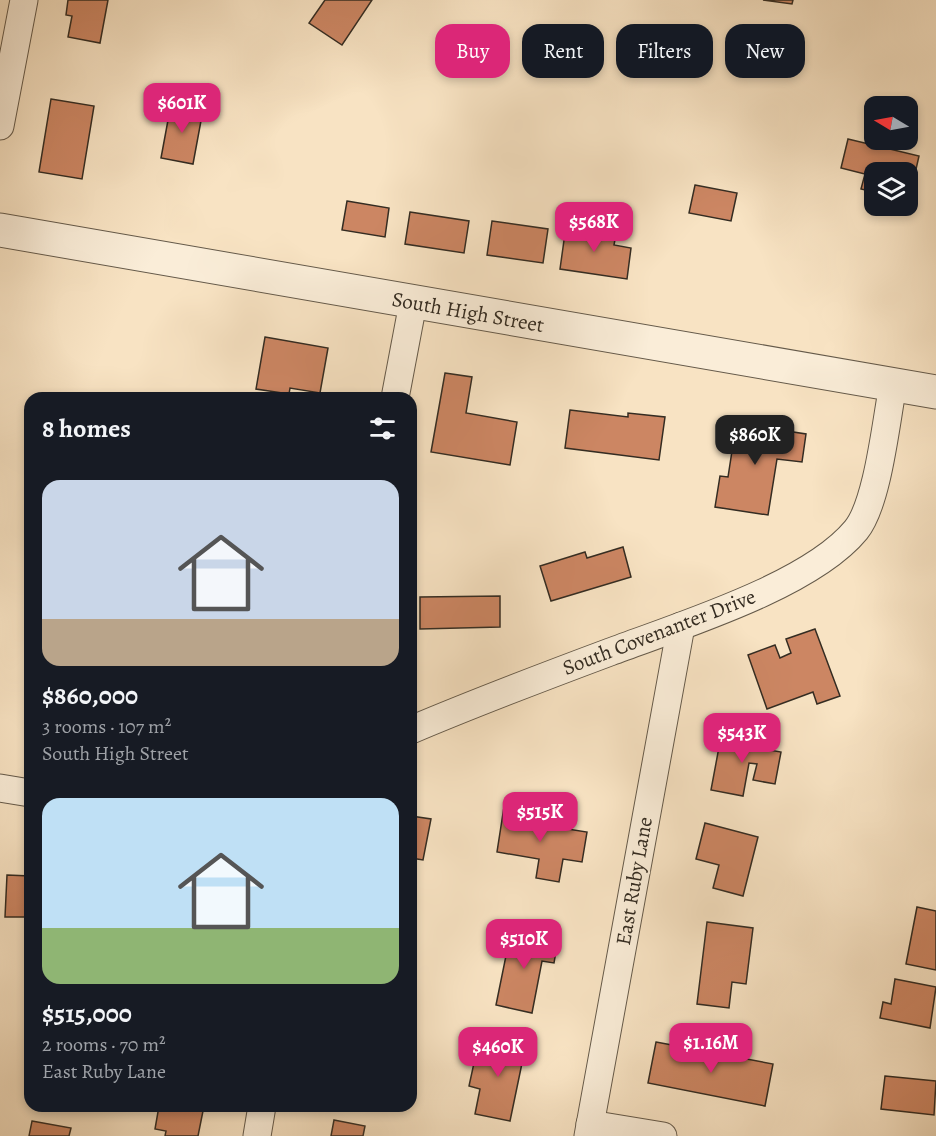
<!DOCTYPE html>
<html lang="en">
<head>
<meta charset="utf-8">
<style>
	body { margin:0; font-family:Alegreya,serif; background:#20242c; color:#f1f3f6; height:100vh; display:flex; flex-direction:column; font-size:22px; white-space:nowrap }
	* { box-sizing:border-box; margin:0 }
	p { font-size:20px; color:#9ea1a6 }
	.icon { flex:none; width:33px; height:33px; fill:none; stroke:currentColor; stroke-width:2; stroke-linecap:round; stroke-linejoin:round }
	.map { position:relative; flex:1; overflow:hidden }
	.side { position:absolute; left:24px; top:392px; width:393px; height:720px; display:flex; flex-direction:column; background:#171b24; border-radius:18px; box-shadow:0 3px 9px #0003 }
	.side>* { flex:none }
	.top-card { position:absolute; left:435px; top:24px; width:411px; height:54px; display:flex; gap:12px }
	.needle { width:39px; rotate:280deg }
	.buttons { position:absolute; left:864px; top:96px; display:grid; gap:12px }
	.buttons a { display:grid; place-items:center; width:54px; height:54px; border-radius:12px; background:#171b24; box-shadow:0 3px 9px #0003; font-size:30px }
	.price { position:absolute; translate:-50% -51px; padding:0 14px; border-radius:12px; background:#db2777; color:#fff; font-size:20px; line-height:39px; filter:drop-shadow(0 2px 3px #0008) }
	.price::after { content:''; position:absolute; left:50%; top:36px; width:18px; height:14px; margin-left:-9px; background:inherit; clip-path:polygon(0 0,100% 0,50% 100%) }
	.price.active { background:#222; color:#fff }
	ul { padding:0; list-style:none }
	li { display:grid; align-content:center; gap:12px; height:318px; padding:0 18px }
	li span { display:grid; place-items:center; height:186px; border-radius:18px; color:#555 }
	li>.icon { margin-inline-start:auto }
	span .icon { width:108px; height:108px; fill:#fffc; stroke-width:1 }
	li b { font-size:26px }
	h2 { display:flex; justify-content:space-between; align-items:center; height:72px; padding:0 18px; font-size:26px }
	.chip { padding:0 21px; border-radius:18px; background:#171b24; box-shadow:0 3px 9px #0003; font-size:21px; line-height:54px }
	.chip.active { background:#db2777; color:#fff }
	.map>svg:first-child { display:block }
</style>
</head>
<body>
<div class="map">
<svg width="936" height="1136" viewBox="0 0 936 1136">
	<rect width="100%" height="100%" fill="#f8e3c3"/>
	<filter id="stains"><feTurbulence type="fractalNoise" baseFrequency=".00333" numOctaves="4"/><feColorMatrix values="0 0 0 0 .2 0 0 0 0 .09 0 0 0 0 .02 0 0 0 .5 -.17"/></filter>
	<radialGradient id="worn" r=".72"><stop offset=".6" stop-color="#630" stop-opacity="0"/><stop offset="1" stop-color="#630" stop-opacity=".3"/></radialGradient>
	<!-- building -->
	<g fill="#cc8663" stroke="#342c22" stroke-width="1.5">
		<polygon points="68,0 108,0 100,43 68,37 72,16 66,15"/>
		<polygon points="325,0 372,0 342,45 309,23"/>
		<polygon points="763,0 793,0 792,4"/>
		<polygon points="51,99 94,106 82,179 39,172"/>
		<polygon points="171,104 203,110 193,164 161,158"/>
		<polygon points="848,139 919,156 909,200 908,172 874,172 874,192 861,189 865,174 841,168"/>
		<polygon points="695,185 737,193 731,221 689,213"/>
		<polygon points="347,201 389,208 385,237 342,230"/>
		<polygon points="410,212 469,221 464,253 405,244"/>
		<polygon points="492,221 548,229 543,263 487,255"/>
		<polygon points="566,226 616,234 614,245 631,248 627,279 560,269"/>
		<polygon points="265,337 328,348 320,393 290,388 289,394 256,389"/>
		<polygon points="445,373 472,377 466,413 517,422 510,465 431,452"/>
		<polygon points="570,410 628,417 628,413 665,417 659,460 565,448"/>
		<polygon points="728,422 806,434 802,462 777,459 768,515 715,507 720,476 728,477 732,451 724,449"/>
		<polygon points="623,547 631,577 551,601 540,566 585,552 587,558"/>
		<polygon points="500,596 500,627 420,629 420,597"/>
		<polygon points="815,629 840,696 817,704 813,692 767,709 748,655 775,645 780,658 791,653 786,639"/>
		<polygon points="722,731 754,737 752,747 781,752 775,784 753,780 757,764 749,763 743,796 711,790"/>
		<polygon points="504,807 531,812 530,823 587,832 582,862 563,859 559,882 536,878 539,859 497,852"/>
		<polygon points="411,816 431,819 423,860 411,858"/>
		<polygon points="705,823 758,837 743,896 713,888 719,865 696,859"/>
		<polygon points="7,875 30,876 30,917 5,917"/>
		<polygon points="917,907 936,911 936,970 906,964"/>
		<polygon points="707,922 753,928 746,984 732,982 729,1008 697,1004"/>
		<polygon points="511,931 558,940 554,963 542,961 532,1013 496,1005"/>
		<polygon points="895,979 936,987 930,1028 880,1018 883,1002 891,1004"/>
		<polygon points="489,1036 526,1044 510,1121 475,1114 480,1089 469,1086 474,1063 483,1065"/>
		<polygon points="656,1042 773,1064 765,1106 648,1083"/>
		<polygon points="885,1076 936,1081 934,1115 881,1109"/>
		<polygon points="159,1106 204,1106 198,1136 165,1136 166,1131 155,1129"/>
		<polygon points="334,1120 365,1126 363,1136 331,1136"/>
		<polygon points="32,1121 71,1128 69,1136 29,1136"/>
	</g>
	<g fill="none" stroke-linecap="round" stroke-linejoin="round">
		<!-- minor casing -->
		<g stroke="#655a4a" stroke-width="29">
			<g id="minor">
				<polyline points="0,126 24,0"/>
				<polyline points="395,398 413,303"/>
				<path d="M411,730C477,702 543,677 610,652C679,626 810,586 856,530C878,503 886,421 893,385"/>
				<polyline points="0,788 30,793"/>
				<polyline points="590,1124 663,1136"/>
				<polyline points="257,1136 262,1106"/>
				<polyline points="588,1136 681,626"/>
			</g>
		</g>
		<!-- tertiary casing -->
		<g stroke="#655a4a" stroke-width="35">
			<polyline id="tertiary" points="0,230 936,392"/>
		</g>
		<!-- minor -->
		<use href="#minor" stroke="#faedd8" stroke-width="27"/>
		<!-- tertiary -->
		<use href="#tertiary" stroke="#faedd8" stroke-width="33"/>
	</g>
	<g text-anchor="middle" stroke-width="4.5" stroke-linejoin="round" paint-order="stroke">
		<!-- street labels -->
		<g font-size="21" fill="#342c22" stroke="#faedd8">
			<text transform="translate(468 312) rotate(10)" y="7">South High Street</text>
			<text transform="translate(659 632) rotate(-21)" y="7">South Covenanter Drive</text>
			<text transform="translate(634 881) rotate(-80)" y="7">East Ruby Lane</text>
		</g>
	</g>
	<rect width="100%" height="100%" filter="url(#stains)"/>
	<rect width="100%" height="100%" fill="url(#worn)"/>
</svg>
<div class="buttons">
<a><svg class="needle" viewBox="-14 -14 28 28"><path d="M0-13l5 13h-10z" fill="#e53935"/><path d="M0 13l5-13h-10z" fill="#9ea1a6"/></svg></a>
<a><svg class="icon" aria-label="layers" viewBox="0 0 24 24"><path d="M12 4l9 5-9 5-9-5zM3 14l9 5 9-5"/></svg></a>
</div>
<b class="price" style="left:182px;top:134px">$601K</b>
<b class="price" style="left:594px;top:253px">$568K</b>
<b class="price active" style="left:755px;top:466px">$860K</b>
<b class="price" style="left:742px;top:764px">$543K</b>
<b class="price" style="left:540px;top:843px">$515K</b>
<b class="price" style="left:524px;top:970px">$510K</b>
<b class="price" style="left:711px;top:1074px">$1.16M</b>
<b class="price" style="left:498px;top:1078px">$460K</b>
<div class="top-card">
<a class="chip active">Buy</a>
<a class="chip">Rent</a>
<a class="chip">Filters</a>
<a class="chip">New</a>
</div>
<section class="side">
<h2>8 homes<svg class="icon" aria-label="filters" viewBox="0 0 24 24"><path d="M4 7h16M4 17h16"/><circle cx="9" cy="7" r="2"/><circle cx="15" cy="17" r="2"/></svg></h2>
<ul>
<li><span style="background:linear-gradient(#c9d6e8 75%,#b9a48a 0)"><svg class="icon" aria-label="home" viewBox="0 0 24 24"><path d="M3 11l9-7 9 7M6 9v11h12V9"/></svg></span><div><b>$860,000</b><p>3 rooms · 107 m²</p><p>South High Street</p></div></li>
<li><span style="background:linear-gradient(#bfe0f5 70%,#8fb573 0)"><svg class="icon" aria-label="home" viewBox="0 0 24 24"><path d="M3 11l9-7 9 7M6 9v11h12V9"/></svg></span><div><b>$515,000</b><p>2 rooms · 70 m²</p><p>East Ruby Lane</p></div></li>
</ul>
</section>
</div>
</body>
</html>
